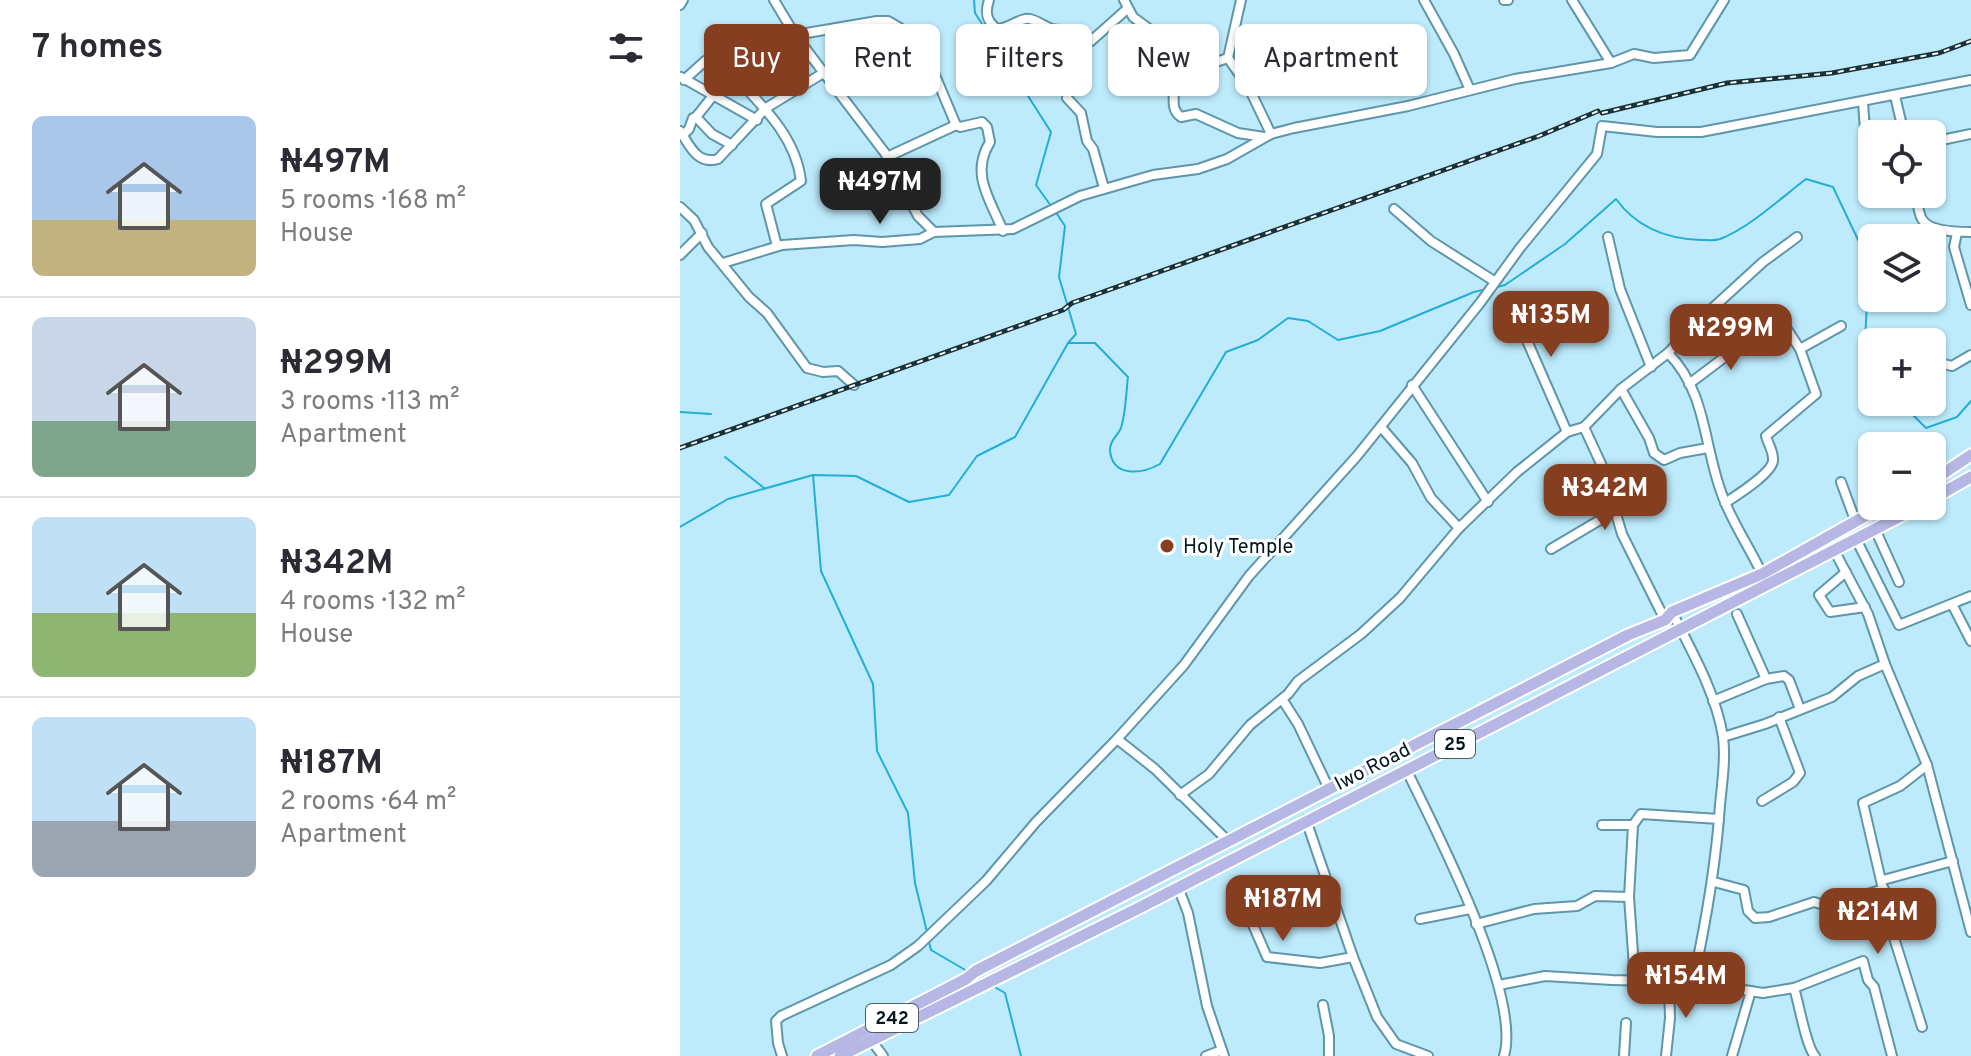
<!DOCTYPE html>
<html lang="en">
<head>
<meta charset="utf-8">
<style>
	body { margin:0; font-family:Overpass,sans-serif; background:#f7f7f7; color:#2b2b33; height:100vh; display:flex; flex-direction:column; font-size:30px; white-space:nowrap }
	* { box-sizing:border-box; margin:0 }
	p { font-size:26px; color:#7c7c81 }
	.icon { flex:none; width:44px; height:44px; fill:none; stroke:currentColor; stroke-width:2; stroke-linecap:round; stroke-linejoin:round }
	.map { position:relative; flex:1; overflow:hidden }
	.sheet { display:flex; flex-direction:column; background:#fff; width:680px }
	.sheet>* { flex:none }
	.top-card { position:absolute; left:24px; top:24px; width:760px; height:72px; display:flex; gap:16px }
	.tools { position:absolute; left:1178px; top:120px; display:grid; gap:16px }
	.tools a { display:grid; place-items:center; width:88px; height:88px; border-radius:12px; background:#fff; box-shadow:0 2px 6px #0004; font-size:40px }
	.price { position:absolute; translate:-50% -68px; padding:0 18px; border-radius:16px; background:#863e20; color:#fff; font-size:26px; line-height:52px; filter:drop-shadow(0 2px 4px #0008) }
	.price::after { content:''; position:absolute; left:50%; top:48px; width:24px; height:18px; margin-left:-12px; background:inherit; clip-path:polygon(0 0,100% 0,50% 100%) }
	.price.on { background:#222; color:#fff }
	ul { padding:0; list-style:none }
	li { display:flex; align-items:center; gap:24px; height:200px; padding:0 32px }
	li+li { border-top:2px solid #e1e1e2 }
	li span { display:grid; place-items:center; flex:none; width:224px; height:160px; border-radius:12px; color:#555 }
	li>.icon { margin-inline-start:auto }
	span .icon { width:96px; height:96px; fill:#fffc; stroke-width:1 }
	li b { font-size:34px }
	h2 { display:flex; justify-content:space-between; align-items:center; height:96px; padding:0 32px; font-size:34px }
	.pill { padding:0 28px; border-radius:12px; background:#fff; box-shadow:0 2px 6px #0004; font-size:28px; line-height:72px }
	.pill.on { background:#863e20; color:#fff }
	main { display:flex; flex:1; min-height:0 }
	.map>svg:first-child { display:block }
</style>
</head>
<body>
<main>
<section class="sheet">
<h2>7 homes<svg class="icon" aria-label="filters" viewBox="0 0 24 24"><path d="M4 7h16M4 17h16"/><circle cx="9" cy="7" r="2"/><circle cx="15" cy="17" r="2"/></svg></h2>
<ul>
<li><span style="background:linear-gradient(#a9c7e8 65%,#c2b280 0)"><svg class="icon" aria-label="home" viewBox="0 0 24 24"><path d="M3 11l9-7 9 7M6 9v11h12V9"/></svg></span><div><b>₦497M</b><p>5 rooms · 168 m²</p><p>House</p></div></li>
<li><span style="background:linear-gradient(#c9d6e8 65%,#7fa58c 0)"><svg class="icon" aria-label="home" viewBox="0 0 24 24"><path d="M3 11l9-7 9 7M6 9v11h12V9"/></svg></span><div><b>₦299M</b><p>3 rooms · 113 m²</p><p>Apartment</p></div></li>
<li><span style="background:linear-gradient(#bfe0f5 60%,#8fb573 0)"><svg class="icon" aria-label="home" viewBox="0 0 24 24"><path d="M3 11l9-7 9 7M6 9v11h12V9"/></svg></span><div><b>₦342M</b><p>4 rooms · 132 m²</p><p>House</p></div></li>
<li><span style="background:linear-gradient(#bfe0f5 65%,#9aa5b1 0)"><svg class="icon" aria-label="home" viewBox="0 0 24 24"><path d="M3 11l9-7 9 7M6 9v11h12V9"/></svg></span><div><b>₦187M</b><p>2 rooms · 64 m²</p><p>Apartment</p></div></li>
</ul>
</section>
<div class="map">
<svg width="1291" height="1056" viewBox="0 0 1291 1056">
	<rect width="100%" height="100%" fill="#bdebfc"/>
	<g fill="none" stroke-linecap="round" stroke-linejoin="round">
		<!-- stream -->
		<g stroke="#23aed4" stroke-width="2">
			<polyline points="294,0 295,13 371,132 356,185 371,206"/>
			<polyline points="375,211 385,226 379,277 396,334 388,343"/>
			<path d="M817,287L825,285L885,244L936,199C957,228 986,239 1021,240C1027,240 1034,241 1040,239C1069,228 1101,198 1126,179L1153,187L1189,263L1185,341L1192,368"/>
			<polyline points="1220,402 1246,428 1277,417 1291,401"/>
			<polyline points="0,412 31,414"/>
			<polyline points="45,457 84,488"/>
			<polyline points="133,475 141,571 193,684 197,751 228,813 235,883 247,932"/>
			<path d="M0,527L48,499L133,475L176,476L229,502L269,495L297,456L335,437L388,343H415L448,377C446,393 446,412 441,428C438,436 430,439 430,450C432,478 462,474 480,464L546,352L578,340L608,318L628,321L658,340L700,331L794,292L807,289"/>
			<polyline points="249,942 251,950 287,971"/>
			<polyline points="313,986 325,993 341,1056"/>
		</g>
		<!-- minor casing -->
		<g stroke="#5e96aa" stroke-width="12">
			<g id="minor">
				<polyline points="94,0 115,35 205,153 238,216 254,232"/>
				<path d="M309,0C305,12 306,21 317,29C328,29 341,17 350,19C362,22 368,31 382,30L395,44L411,41L447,9"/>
				<polyline points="444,0 453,17 521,67 548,58 569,88 591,134"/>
				<polyline points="744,0 774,54 790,90"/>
				<polyline points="824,0 828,0"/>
				<polyline points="892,0 931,63"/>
				<polyline points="0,5 3,0"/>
				<path d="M115,35L197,21H208L220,28L230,45L252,68L276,125L280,127L302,122L307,127L310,142C290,174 310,199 323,231"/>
				<polyline points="548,58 561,0"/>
				<path d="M521,67L512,78L494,90C494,100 491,110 501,117L516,114L558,133L584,137"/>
				<polyline points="1,77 77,120"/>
				<path d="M4,80L25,61L36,56C68,94 115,128 121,181L86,204L97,246"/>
				<polyline points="1215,96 1224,134"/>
				<polyline points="387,98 401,113 407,141 413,149 424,188"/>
				<polyline points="1183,102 1189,188"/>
				<polyline points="16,117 32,134 52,145"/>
				<path d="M0,131C10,146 17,165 38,159L86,108L145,72"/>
				<polyline points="3,135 9,129 13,118 16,117 32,97"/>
				<polyline points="1252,142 1291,134"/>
				<polyline points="207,157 276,125"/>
				<path d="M1236,194C1238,202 1238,213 1242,219C1249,232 1278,232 1291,232"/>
				<polyline points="0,207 14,220 28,247 69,297 87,313 127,368 143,372 158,371 174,385"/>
				<polyline points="714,209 751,241 814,281"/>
				<polyline points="1277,233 1274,247 1291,305"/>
				<polyline points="928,237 940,289 971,367"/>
				<polyline points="0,255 22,233"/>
				<polyline points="43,263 102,245 174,240 202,242 240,239 254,232 333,229 400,196 473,175 518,169 547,159 591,134 614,128 728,106 835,79 931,63 954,54 974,58 1010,55 1044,0"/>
				<polyline points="1120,349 1161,326"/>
				<path d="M988,353C1029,394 1023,452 1045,502C1055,527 1071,550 1082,574"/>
				<polyline points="1252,361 1272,366 1291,355"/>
				<polyline points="1009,384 1074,335"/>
				<polyline points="732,385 808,502"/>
				<polyline points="941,389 969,438 974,453 984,460 1000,453 1028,448"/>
				<polyline points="701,427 732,463 751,498 779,528"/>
				<polyline points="904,427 922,466 942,534 985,620"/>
				<polyline points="887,432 845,336 849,329 900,299"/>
				<polyline points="1161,482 1175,520"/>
				<path d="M1045,503C1057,495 1091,474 1093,461C1094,452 1088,444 1086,436L1136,394L1120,349L1095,311"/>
				<polyline points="1195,529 1219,582"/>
				<polyline points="1176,539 1219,625 1291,596"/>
				<polyline points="871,549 935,511"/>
				<polyline points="1154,550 1188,614 1205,664 1247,765 1291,932"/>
				<polyline points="1166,572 1139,595 1150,612 1185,607"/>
				<polyline points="1272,604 1291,641"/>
				<path d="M992,612C1012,652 1036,693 1043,737C1046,759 1042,783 1040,805C1036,865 1026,922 1013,982"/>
				<polyline points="1057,614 1086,679"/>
				<polyline points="602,699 618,724 649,789"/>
				<polyline points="1033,701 1086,679 1104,676 1109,680 1120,709"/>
				<polyline points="1043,737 1085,724 1152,697 1178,676 1205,664"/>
				<path d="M726,769C755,829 842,995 824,1056"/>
				<polyline points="500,795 529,774 570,725 608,694 618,681 681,634 720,598 779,528 837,472 887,432 904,427 941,389 988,353 1024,316 1083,262 1117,237"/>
				<polyline points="1082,801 1113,782 1120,773 1099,717"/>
				<polyline points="626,820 673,957 697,1017 716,1044 748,1056"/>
				<polyline points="922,825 953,825 961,814 1039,819"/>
				<polyline points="953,825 949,897 955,981"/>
				<polyline points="548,841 475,769 437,739 504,665 569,576 677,456 800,303 840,248 917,154 922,126 977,132 1021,132 1291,80"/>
				<polyline points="1203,880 1273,861"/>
				<polyline points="1034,882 1064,890 1068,911 1075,918 1089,917 1134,902 1147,906 1204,889"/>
				<polyline points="605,886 583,895 569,909 570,918 587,957 640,963 673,957"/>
				<polyline points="498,887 508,913 527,1006 544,1056"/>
				<polyline points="740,919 790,909"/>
				<polyline points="796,924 854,909 897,906 915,896 949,897"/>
				<polyline points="819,985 865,976 932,980 1013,982 1083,993 1114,988 1183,961 1188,980 1194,987 1212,1056"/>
				<path d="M1114,988C1119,1003 1126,1047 1135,1056"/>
				<polyline points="643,1005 649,1036 649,1056"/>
				<polyline points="1242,1027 1215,941 1183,803 1220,786 1247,765"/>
				<polyline points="191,1040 203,1056"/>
				<polyline points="102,1056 98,1043 96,1021 101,1016 211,965 238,946 306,881 356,822 437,739"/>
				<polyline points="526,1056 542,1050"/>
				<polyline points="944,1056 946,1023"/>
				<polyline points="986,1056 990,1018 989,981"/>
				<polyline points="1052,1056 1071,991"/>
			</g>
		</g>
		<!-- major casing -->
		<g stroke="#fff" stroke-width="15">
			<g id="major">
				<polyline points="1252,481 1291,455"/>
				<polyline points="1252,499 1291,477"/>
				<polyline points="137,1056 286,979 296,971 948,635 985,620 992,612 1082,574 1203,506"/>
				<polyline points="160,1056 457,909 1240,506"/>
			</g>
		</g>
		<!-- minor -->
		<use href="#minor" stroke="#fff" stroke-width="8"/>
		<!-- major -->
		<use href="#major" stroke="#b6b7e5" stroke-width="11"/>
		<!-- rail casing -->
		<g stroke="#19323a" stroke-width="5">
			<g id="rail">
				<polyline points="922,113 1047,83 1152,73 1259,53 1291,41"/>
				<polyline points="0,448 383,310 392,303 859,136 918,111"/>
			</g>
		</g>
		<!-- rail -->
		<use href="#rail" stroke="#fff" stroke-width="2" stroke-dasharray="6" stroke-linecap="butt"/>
	</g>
	<!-- markers -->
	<circle fill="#863e20" stroke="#fff" stroke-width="3" cx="487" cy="546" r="8"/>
	<g text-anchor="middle" stroke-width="6" stroke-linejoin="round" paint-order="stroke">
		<!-- shield labels -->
		<g fill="#fff" stroke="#4d5d62" stroke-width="2">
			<rect x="755" y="730" width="40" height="28" rx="6"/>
			<rect x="186" y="1004" width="52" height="28" rx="6"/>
		</g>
		<g font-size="18" font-weight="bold" fill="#01171e">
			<text x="775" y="750">25</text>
			<text x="212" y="1024">242</text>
		</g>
		<!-- poi labels -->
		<g font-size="20" fill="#01171e" stroke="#fff" text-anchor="start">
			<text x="503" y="553">Holy Temple</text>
		</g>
		<!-- street labels -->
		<g font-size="20" fill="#01171e" stroke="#fff">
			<text transform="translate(692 766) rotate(-27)" y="7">Iwo Road</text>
		</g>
	</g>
</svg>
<div class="tools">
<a><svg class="icon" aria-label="locate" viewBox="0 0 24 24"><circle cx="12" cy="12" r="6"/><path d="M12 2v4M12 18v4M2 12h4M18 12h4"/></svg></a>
<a><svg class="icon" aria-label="layers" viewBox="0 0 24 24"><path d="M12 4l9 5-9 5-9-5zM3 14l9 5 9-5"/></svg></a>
<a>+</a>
<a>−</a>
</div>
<b class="price on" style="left:200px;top:226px">₦497M</b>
<b class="price" style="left:871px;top:359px">₦135M</b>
<b class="price" style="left:1051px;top:372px">₦299M</b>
<b class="price" style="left:925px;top:532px">₦342M</b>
<b class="price" style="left:603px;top:943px">₦187M</b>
<b class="price" style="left:1198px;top:956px">₦214M</b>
<b class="price" style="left:1006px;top:1020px">₦154M</b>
<div class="top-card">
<a class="pill on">Buy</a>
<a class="pill">Rent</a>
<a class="pill">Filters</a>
<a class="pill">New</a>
<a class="pill">Apartment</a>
</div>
</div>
</main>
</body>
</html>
